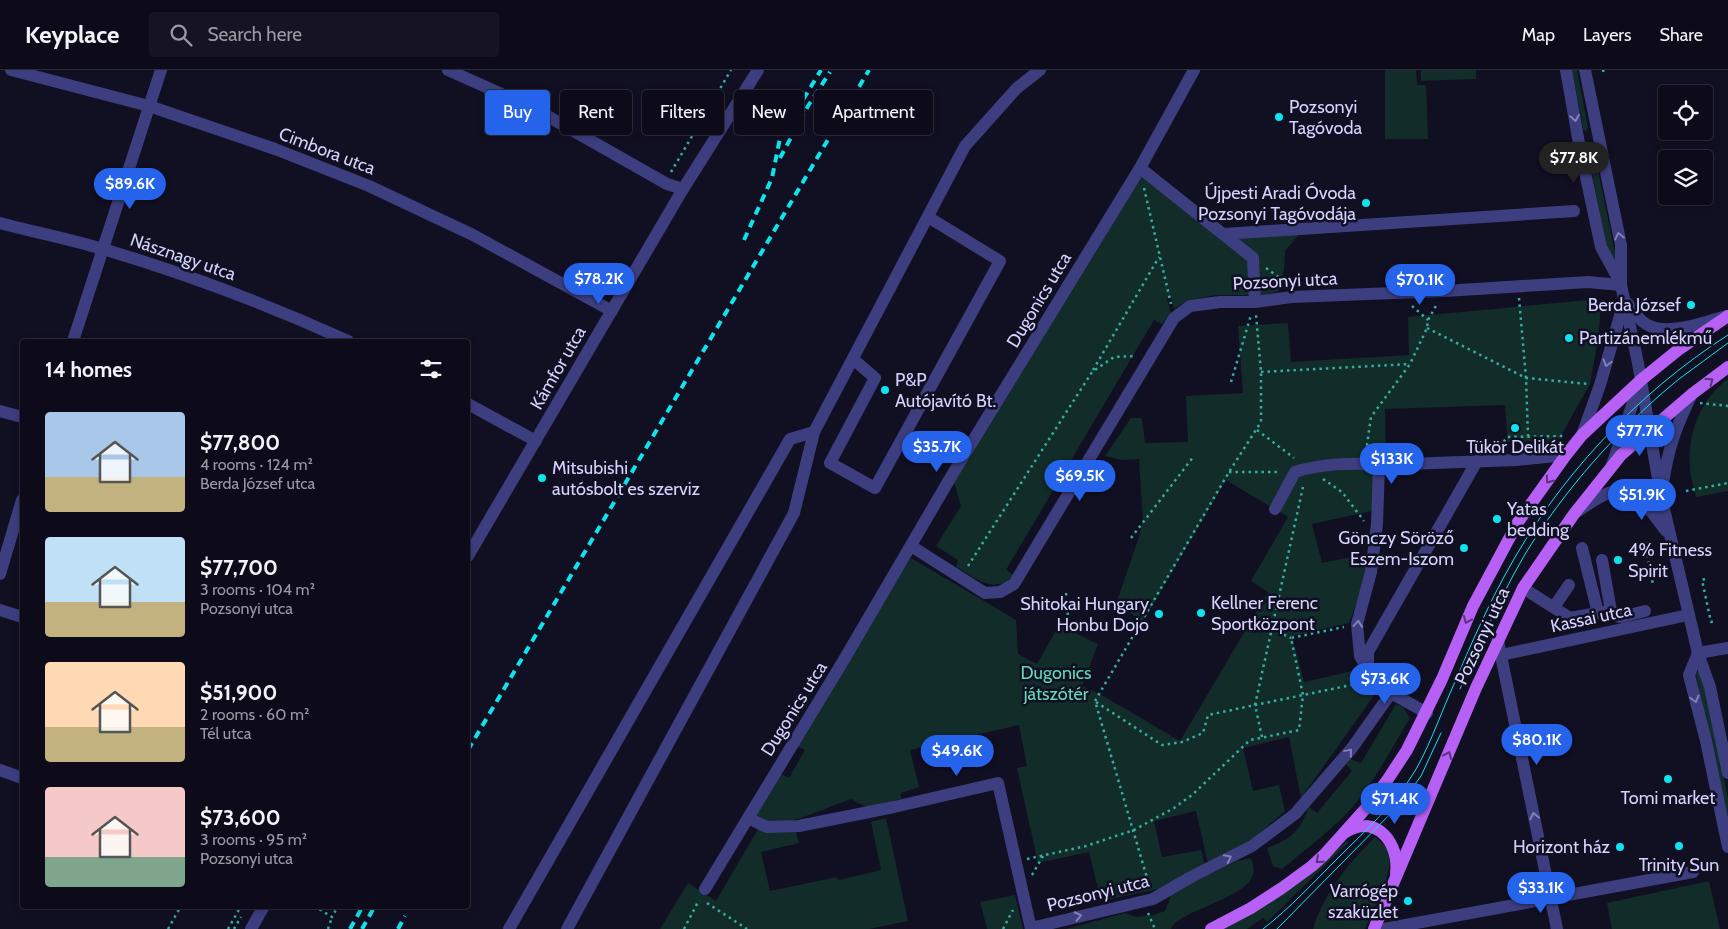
<!DOCTYPE html>
<html lang="en">
<head>
<meta charset="utf-8">
<style>
	body { margin:0; font-family:Cabin,sans-serif; background:#161423; color:#f1f3f6; height:100vh; display:flex; flex-direction:column; font-size:19px; white-space:nowrap }
	* { box-sizing:border-box; margin:0 }
	p { font-size:16px; color:#9a9ba2 }
	.icon { flex:none; width:28px; height:28px; fill:none; stroke:currentColor; stroke-width:2; stroke-linecap:round; stroke-linejoin:round }
	.map { position:relative; flex:1; overflow:hidden }
	.sheet { position:absolute; left:20px; top:269px; width:450px; height:570px; display:flex; flex-direction:column; background:#0d0b1a; border-radius:5px; box-shadow:0 2px 8px #0003,0 0 0 1px #2d2b39 }
	.sheet>* { flex:none }
	.banner { position:absolute; left:485px; top:20px; width:475px; height:45px; display:flex; gap:10px }
	.controls { position:absolute; left:1658px; top:15px; display:grid; gap:10px }
	.controls a { display:grid; place-items:center; width:55px; height:55px; border-radius:5px; background:#0d0b1a; box-shadow:0 2px 8px #0003,0 0 0 1px #2d2b39; font-size:25px }
	.price { position:absolute; translate:-50% -42px; padding:0 11px; border-radius:18px; background:#2563eb; color:#fff; font-size:16px; line-height:32px; filter:drop-shadow(0 1px 2px #0008) }
	.price::after { content:''; position:absolute; left:50%; top:30px; width:15px; height:11px; margin-left:-8px; background:inherit; clip-path:polygon(0 0,100% 0,50% 100%) }
	.price.active { background:#222; color:#fff }
	ul { padding:0; list-style:none }
	li { display:flex; align-items:center; gap:15px; height:125px; padding:0 25px }
	li span { display:grid; place-items:center; flex:none; width:140px; height:100px; border-radius:5px; color:#555 }
	li>.icon { margin-inline-start:auto }
	span .icon { width:60px; height:60px; fill:#fffc; stroke-width:1 }
	li b { font-size:21px }
	h2 { display:flex; justify-content:space-between; align-items:center; height:60px; padding:0 25px; font-size:21px }
	.tag { padding:0 18px; border-radius:5px; background:#0d0b1a; box-shadow:0 2px 8px #0003,0 0 0 1px #2d2b39; font-size:18px; line-height:45px }
	.tag.active { background:#2563eb; color:#fff }
	header { display:flex; align-items:center; gap:30px; box-sizing:border-box; height:70px; padding:0 25px; background:#0d0b1a; border-bottom:1px solid #2d2b39 }
	header strong { font-size:24px }
	nav { display:flex; gap:28px; margin-inline-start:auto; font-size:18px }
	.search { width:350px; height:45px; background:#161423; display:flex; align-items:center; gap:12px; box-sizing:border-box; padding:0 18px; border-radius:5px; color:#9a9ba2; font-size:19px }
	.map>svg:first-child { display:block }
</style>
</head>
<body>
<header>
<strong>Keyplace</strong>
<div class="search"><svg class="icon" aria-label="search" viewBox="0 0 24 24"><circle cx="10" cy="10" r="6"/><path d="M15 15l6 6"/></svg>Search here</div>
<nav><a>Map</a><a>Layers</a><a>Share</a></nav>
</header>
<div class="map">
<svg width="1728" height="859" viewBox="0 0 1728 859">
	<rect width="100%" height="100%" fill="#110f22"/>
	<!-- green -->
	<g fill="#122c2a">
		<polygon points="1385,0 1416,0 1417,15 1426,15 1428,69 1385,69"/>
		<polygon points="1421,0 1476,0 1476,9 1421,11"/>
		<polygon points="1572,0 1577,0 1588,58 1586,62 1583,59"/>
		<polygon points="1592,94 1597,96 1618,197 1608,184 1591,98"/>
		<path d="M1139,100L1221,165H1299L1285,181L1284,200L1279,221L1267,225H1217L1188,230L1174,239L1171,227L1167,229L1171,243L1162,254L1154,250L1006,500L1014,505C994,526 976,508 956,497L958,490L936,476L961,436L952,405Z"/>
		<path d="M1599,229L1600,248L1598,269L1590,314L1553,380L1538,381L1537,371L1508,372L1505,335L1385,339L1386,380L1372,382L1374,411L1372,441L1312,454L1322,493L1370,483L1365,510L1349,553L1292,566L1304,612L1357,600L1375,624L1301,728L1289,667L1243,678L1253,721L1279,715L1285,741L1254,768L1208,794L1196,741L1154,751L1162,787L1201,780L1207,805L1237,791L1251,788C1253,794 1255,801 1252,807C1243,829 1176,842 1171,859H1066L1125,843L1136,847L1153,845L1165,841L1170,829L1168,817L1101,831L1089,782L1038,793L1017,698L1027,696L1019,655L910,680L919,717L901,723V729L867,737L851,729L798,749L771,754L756,745L779,703L789,708L805,680L795,675L911,488L1016,550L1018,584L1037,594L1059,555L1098,574L1082,616L1100,624L1180,671L1268,522L1251,511L1288,447L1226,410L1142,553L1117,531L1139,467L1143,451L1139,389L1122,390L1105,386L1131,348H1142L1145,373L1188,372L1186,326L1243,323L1238,256L1288,253L1291,292L1409,285L1408,247Z"/>
		<path d="M1728,309V421L1696,427C1694,417 1690,407 1690,396C1687,365 1701,328 1728,309Z"/>
		<polygon points="1699,600 1701,602 1728,728 1728,758 1696,604"/>
		<path d="M1396,634L1403,637L1410,648C1393,676 1377,707 1356,733C1335,758 1307,778 1282,799L1273,796L1267,778C1293,768 1298,763 1309,737L1317,743L1352,701L1345,693L1347,688L1361,693Z"/>
		<polygon points="886,748 908,851 869,859 660,859 688,813 716,831 758,759 767,762 796,762 799,773 761,782 770,821 837,807 839,810 881,800 871,752"/>
		<path d="M1375,767C1380,771 1386,776 1388,781C1396,800 1373,840 1365,859H1313C1323,824 1350,792 1375,767Z"/>
		<polygon points="1347,771 1348,773 1267,852 1263,848 1247,859 1223,859 1312,801"/>
		<polygon points="1709,811 1720,859 1612,859 1607,833"/>
		<polygon points="1015,825 1023,859 987,859 980,832"/>
	</g>
	<g fill="none" stroke-linecap="round" stroke-linejoin="round">
		<!-- path -->
		<g stroke="#35aea1" stroke-width="2.5" stroke-dasharray="2.5 4" stroke-linecap="butt">
			<polyline points="1602,1 1607,0"/>
			<polyline points="671,102 731,0"/>
			<polyline points="1144,118 1171,234"/>
			<polyline points="1266,198 1288,214"/>
			<polyline points="1519,228 1526,308 1528,366"/>
			<polyline points="1412,236 1428,250"/>
			<polyline points="1427,258 1526,308 1588,314"/>
			<polyline points="1093,300 1159,187"/>
			<polyline points="1261,302 1410,294"/>
			<polyline points="1231,312 1251,245"/>
			<polyline points="1700,333 1728,336"/>
			<polyline points="1257,360 1294,388"/>
			<polyline points="1500,377 1507,367 1564,366"/>
			<polyline points="1366,382 1371,347 1410,294 1427,258 1428,250 1437,234"/>
			<polyline points="1229,402 1281,402"/>
			<polyline points="1323,409 1342,422 1364,451"/>
			<polyline points="1686,421 1728,413"/>
			<polyline points="1131,468 1194,386"/>
			<polyline points="1645,472 1653,515"/>
			<polyline points="968,496 1092,302 1114,287 1136,286"/>
			<polyline points="1705,509 1702,510 1711,552 1715,551"/>
			<polyline points="1066,523 1068,546"/>
			<polyline points="1272,559 1291,568"/>
			<polyline points="1096,632 1162,675 1182,672 1203,663 1208,645 1255,635 1303,417"/>
			<polyline points="1262,667 1255,635 1361,613"/>
			<polyline points="1027,789 1086,776 1134,760 1174,738 1192,725 1250,670 1299,660 1303,625 1291,568 1344,557"/>
			<polyline points="1032,805 1043,786"/>
			<polyline points="1150,818 1095,631 1229,402 1261,352 1261,302 1256,245"/>
			<polyline points="707,833 747,859"/>
			<polyline points="314,836 332,847 338,836"/>
			<polyline points="1148,843 1155,859"/>
			<polyline points="168,859 181,836"/>
			<polyline points="228,859 241,836"/>
			<polyline points="234,859 241,847"/>
			<polyline points="328,859 332,847"/>
			<polyline points="684,859 699,830"/>
			<polyline points="1003,859 1013,840"/>
		</g>
		<!-- minor -->
		<g stroke="#3d3e7f" stroke-width="12">
			<polyline points="11,0 149,36 275,79 369,116 473,165 612,241"/>
			<polyline points="448,0 535,39 667,114 683,119"/>
			<polyline points="1566,0 1580,79 1601,177 1620,212"/>
			<polyline points="1585,0 1621,175 1621,215 1638,293 1661,426 1698,583 1710,617 1728,703"/>
			<polyline points="1140,98 1253,188 1255,232"/>
			<path d="M0,153C34,162 69,169 103,179C187,204 269,235 348,271"/>
			<polyline points="1224,164 1574,141"/>
			<path d="M1628,234C1633,241 1638,249 1646,254C1666,267 1706,252 1726,246"/>
			<polyline points="73,271 161,0"/>
			<polyline points="853,289 875,308 830,393 875,418 1000,191 928,147"/>
			<polyline points="468,334 536,371"/>
			<polyline points="0,341 22,347"/>
			<polyline points="1582,365 1600,315 1624,232"/>
			<polyline points="1612,395 1640,312"/>
			<path d="M1663,414C1668,378 1676,357 1692,324"/>
			<path d="M1275,439L1295,402C1319,394 1354,392 1379,395"/>
			<path d="M1578,441C1629,406 1632,416 1666,461"/>
			<polyline points="911,476 985,523 1000,522 1014,514 1174,248 1190,236 1220,232 1255,232 1292,227 1444,221 1588,212 1621,215"/>
			<polyline points="468,486 683,119 758,0"/>
			<polyline points="0,504 22,430"/>
			<polyline points="1523,518 1570,548 1598,543 1582,478"/>
			<polyline points="1554,537 1569,515"/>
			<polyline points="0,540 22,547"/>
			<polyline points="1611,541 1616,546 1622,547 1645,541"/>
			<polyline points="1598,543 1611,541 1602,490"/>
			<polyline points="1498,571 1557,859"/>
			<polyline points="1698,583 1689,605 1706,671 1728,777"/>
			<polyline points="1698,583 1728,578"/>
			<polyline points="1501,585 1688,545"/>
			<polyline points="1368,597 1368,582 1477,391"/>
			<polyline points="1427,643 1391,623 1375,610 1360,586 1357,554 1371,502 1377,454 1379,395 1517,390 1566,385"/>
			<polyline points="0,700 22,708"/>
			<polyline points="748,748 767,757 799,756 894,737 998,713 1031,859"/>
			<polyline points="705,819 842,593 952,405 1140,98 1194,0"/>
			<polyline points="1031,858 1153,829 1191,807 1252,776 1295,744 1352,678 1391,623"/>
			<polyline points="251,859 264,836"/>
			<polyline points="509,859 790,369 814,362"/>
			<polyline points="567,859 794,443 814,362 965,76 1017,18 1040,0"/>
			<polyline points="1384,859 1693,802"/>
		</g>
		<!-- major -->
		<g stroke="#b660f6" stroke-width="12">
			<path d="M1346,762C1377,743 1400,774 1396,804"/>
			<polyline points="1211,859 1251,838 1282,818 1312,796 1324,785 1368,736 1388,709 1407,680 1442,609 1473,536 1518,452 1566,385 1582,365 1641,310 1678,280 1728,246"/>
			<polyline points="1374,859 1476,618 1523,518 1574,444 1621,385 1692,324 1728,297"/>
		</g>
		<!-- tram -->
		<g stroke="#0de4ef" stroke-width="1">
			<path d="M1460,619C1480,574 1499,529 1524,486C1563,421 1620,357 1679,309C1695,297 1712,285 1728,273"/>
			<path d="M1263,859C1290,838 1314,812 1338,788C1365,761 1395,734 1415,701C1427,680 1436,657 1445,635C1464,591 1482,547 1505,505C1557,409 1636,324 1728,265"/>
			<polyline points="1277,859 1402,732 1421,706 1441,663"/>
		</g>
		<!-- rail -->
		<g stroke="#0de4ef" stroke-width="4" stroke-dasharray="8 6" stroke-linecap="butt">
			<polyline points="780,88 808,36 830,2"/>
			<polyline points="744,170 772,108 780,68 821,0"/>
			<polyline points="468,680 869,0"/>
			<polyline points="350,859 363,836"/>
			<polyline points="362,859 375,836"/>
			<polyline points="398,859 405,846"/>
		</g>
	</g>
	<!-- one-way arrows -->
	<defs><path id="oneway-chevron" d="M-2-3.5L2.5 0L-2 3.5" fill="none" stroke-width="1.6" stroke-linecap="round" stroke-linejoin="round" transform="scale(1.25)"/></defs>
	<g stroke="#8181b8">
		<use href="#oneway-chevron" transform="translate(1575 48) rotate(80)"/>
		<use href="#oneway-chevron" transform="translate(1619 166) rotate(-102)"/>
		<use href="#oneway-chevron" transform="translate(1607 293) rotate(106)"/>
		<use href="#oneway-chevron" transform="translate(1358 554) rotate(-85)"/>
		<use href="#oneway-chevron" transform="translate(1695 629) rotate(75)"/>
		<use href="#oneway-chevron" transform="translate(1349 682) rotate(-50)"/>
		<use href="#oneway-chevron" transform="translate(1534 746) rotate(-102)"/>
		<use href="#oneway-chevron" transform="translate(1228 788) rotate(-27)"/>
		<use href="#oneway-chevron" transform="translate(1078 846) rotate(-12)"/>
	</g>
	<g stroke="#5b3381">
		<use href="#oneway-chevron" transform="translate(1710 311) rotate(-36)"/>
		<use href="#oneway-chevron" transform="translate(1549 410) rotate(125)"/>
		<use href="#oneway-chevron" transform="translate(1467 550) rotate(113)"/>
		<use href="#oneway-chevron" transform="translate(1448 685) rotate(-67)"/>
		<use href="#oneway-chevron" transform="translate(1319 790) rotate(139)"/>
	</g>
	<!-- markers -->
	<g fill="#0de4ef" stroke="#110f22" stroke-width="2">
		<circle cx="1279" cy="47" r="5"/>
		<circle cx="1366" cy="133" r="5"/>
		<circle cx="1691" cy="235" r="5"/>
		<circle cx="1569" cy="268" r="5"/>
		<circle cx="885" cy="320" r="5"/>
		<circle cx="1515" cy="358" r="5"/>
		<circle cx="542" cy="408" r="5"/>
		<circle cx="1497" cy="449" r="5"/>
		<circle cx="1464" cy="478" r="5"/>
		<circle cx="1618" cy="490" r="5"/>
		<circle cx="1201" cy="543" r="5"/>
		<circle cx="1159" cy="544" r="5"/>
		<circle cx="1668" cy="709" r="5"/>
		<circle cx="1679" cy="776" r="5"/>
		<circle cx="1620" cy="777" r="5"/>
		<circle cx="1408" cy="831" r="5"/>
	</g>
	<g text-anchor="middle" stroke-width="5" stroke-linejoin="round" paint-order="stroke">
		<!-- poi labels -->
		<g font-size="18" fill="#d5d3fd" stroke="#110f22" text-anchor="start">
			<text x="1289" y="43">Pozsonyi<tspan x="1289" dy="21">Tagóvoda</tspan></text>
			<text x="1356" y="129" text-anchor="end">Újpesti Aradi Óvoda<tspan x="1356" dy="21">Pozsonyi Tagóvodája</tspan></text>
			<text x="1681" y="241" text-anchor="end">Berda József</text>
			<text x="1579" y="274">Partizánemlékmű</text>
			<text x="895" y="316">P&amp;P<tspan x="895" dy="21">Autójavító Bt.</tspan></text>
			<text x="1515" y="383" text-anchor="middle">Tükör Delikát</text>
			<text x="552" y="404">Mitsubishi<tspan x="552" dy="21">autósbolt es szerviz</tspan></text>
			<text x="1507" y="445">Yatas<tspan x="1507" dy="21">bedding</tspan></text>
			<text x="1454" y="474" text-anchor="end">Gönczy Söröző<tspan x="1454" dy="21">Eszem-Iszom</tspan></text>
			<text x="1628" y="486">4% Fitness<tspan x="1628" dy="21">Spirit</tspan></text>
			<text x="1211" y="539">Kellner Ferenc<tspan x="1211" dy="21">Sportközpont</tspan></text>
			<text x="1149" y="540" text-anchor="end">Shitokai Hungary<tspan x="1149" dy="21">Honbu Dojo</tspan></text>
			<text x="1668" y="734" text-anchor="middle">Tomi market</text>
			<text x="1610" y="783" text-anchor="end">Horizont ház</text>
			<text x="1679" y="801" text-anchor="middle">Trinity Sun</text>
			<text x="1398" y="827" text-anchor="end">Varrógép<tspan x="1398" dy="21">szaküzlet</tspan></text>
		</g>
		<!-- street labels -->
		<g font-size="18" fill="#d5d3fd" stroke="#110f22">
			<text transform="translate(327 81) rotate(21)" y="6">Cimbora utca</text>
			<text transform="translate(183 187) rotate(19)" y="6">Násznagy utca</text>
			<text transform="translate(1285 211) rotate(-3)" y="6">Pozsonyi utca</text>
			<text transform="translate(1039 230) rotate(-59)" y="6">Dugonics utca</text>
			<text transform="translate(558 298) rotate(-60)" y="6">Kámfor utca</text>
			<text transform="translate(1591 548) rotate(-12)" y="6">Kassai utca</text>
			<text transform="translate(1482 566) rotate(-65)" y="6">Pozsonyi utca</text>
			<text transform="translate(794 639) rotate(-58)" y="6">Dugonics utca</text>
			<text transform="translate(1098 823) rotate(-14)" y="6">Pozsonyi utca</text>
		</g>
		<!-- park labels -->
		<g font-size="18" fill="#63d9b5" stroke="#110f22">
			<text x="1056" y="609">Dugonics<tspan x="1056" dy="21">játszótér</tspan></text>
		</g>
	</g>
</svg>
<div class="controls">
<a><svg class="icon" aria-label="locate" viewBox="0 0 24 24"><circle cx="12" cy="12" r="6"/><path d="M12 2v4M12 18v4M2 12h4M18 12h4"/></svg></a>
<a><svg class="icon" aria-label="layers" viewBox="0 0 24 24"><path d="M12 4l9 5-9 5-9-5zM3 14l9 5 9-5"/></svg></a>
</div>
<b class="price active" style="left:1574px;top:114px">$77.8K</b>
<b class="price" style="left:130px;top:140px">$89.6K</b>
<b class="price" style="left:599px;top:235px">$78.2K</b>
<b class="price" style="left:1420px;top:236px">$70.1K</b>
<b class="price" style="left:1640px;top:387px">$77.7K</b>
<b class="price" style="left:937px;top:403px">$35.7K</b>
<b class="price" style="left:1392px;top:415px">$133K</b>
<b class="price" style="left:1080px;top:432px">$69.5K</b>
<b class="price" style="left:1642px;top:451px">$51.9K</b>
<b class="price" style="left:1385px;top:635px">$73.6K</b>
<b class="price" style="left:1537px;top:696px">$80.1K</b>
<b class="price" style="left:957px;top:707px">$49.6K</b>
<b class="price" style="left:1395px;top:755px">$71.4K</b>
<b class="price" style="left:1541px;top:844px">$33.1K</b>
<div class="banner">
<a class="tag active">Buy</a>
<a class="tag">Rent</a>
<a class="tag">Filters</a>
<a class="tag">New</a>
<a class="tag">Apartment</a>
</div>
<section class="sheet">
<h2>14 homes<svg class="icon" aria-label="filters" viewBox="0 0 24 24"><path d="M4 7h16M4 17h16"/><circle cx="9" cy="7" r="2"/><circle cx="15" cy="17" r="2"/></svg></h2>
<ul>
<li><span style="background:linear-gradient(#a9c7e8 65%,#c2b280 0)"><svg class="icon" aria-label="home" viewBox="0 0 24 24"><path d="M3 11l9-7 9 7M6 9v11h12V9"/></svg></span><div><b>$77,800</b><p>4 rooms · 124 m²</p><p>Berda József utca</p></div></li>
<li><span style="background:linear-gradient(#bfe0f5 65%,#c2b280 0)"><svg class="icon" aria-label="home" viewBox="0 0 24 24"><path d="M3 11l9-7 9 7M6 9v11h12V9"/></svg></span><div><b>$77,700</b><p>3 rooms · 104 m²</p><p>Pozsonyi utca</p></div></li>
<li><span style="background:linear-gradient(#ffd9b3 65%,#c2b280 0)"><svg class="icon" aria-label="home" viewBox="0 0 24 24"><path d="M3 11l9-7 9 7M6 9v11h12V9"/></svg></span><div><b>$51,900</b><p>2 rooms · 60 m²</p><p>Tél utca</p></div></li>
<li><span style="background:linear-gradient(#f6c9c9 70%,#7fa58c 0)"><svg class="icon" aria-label="home" viewBox="0 0 24 24"><path d="M3 11l9-7 9 7M6 9v11h12V9"/></svg></span><div><b>$73,600</b><p>3 rooms · 95 m²</p><p>Pozsonyi utca</p></div></li>
</ul>
</section>
</div>
</body>
</html>
